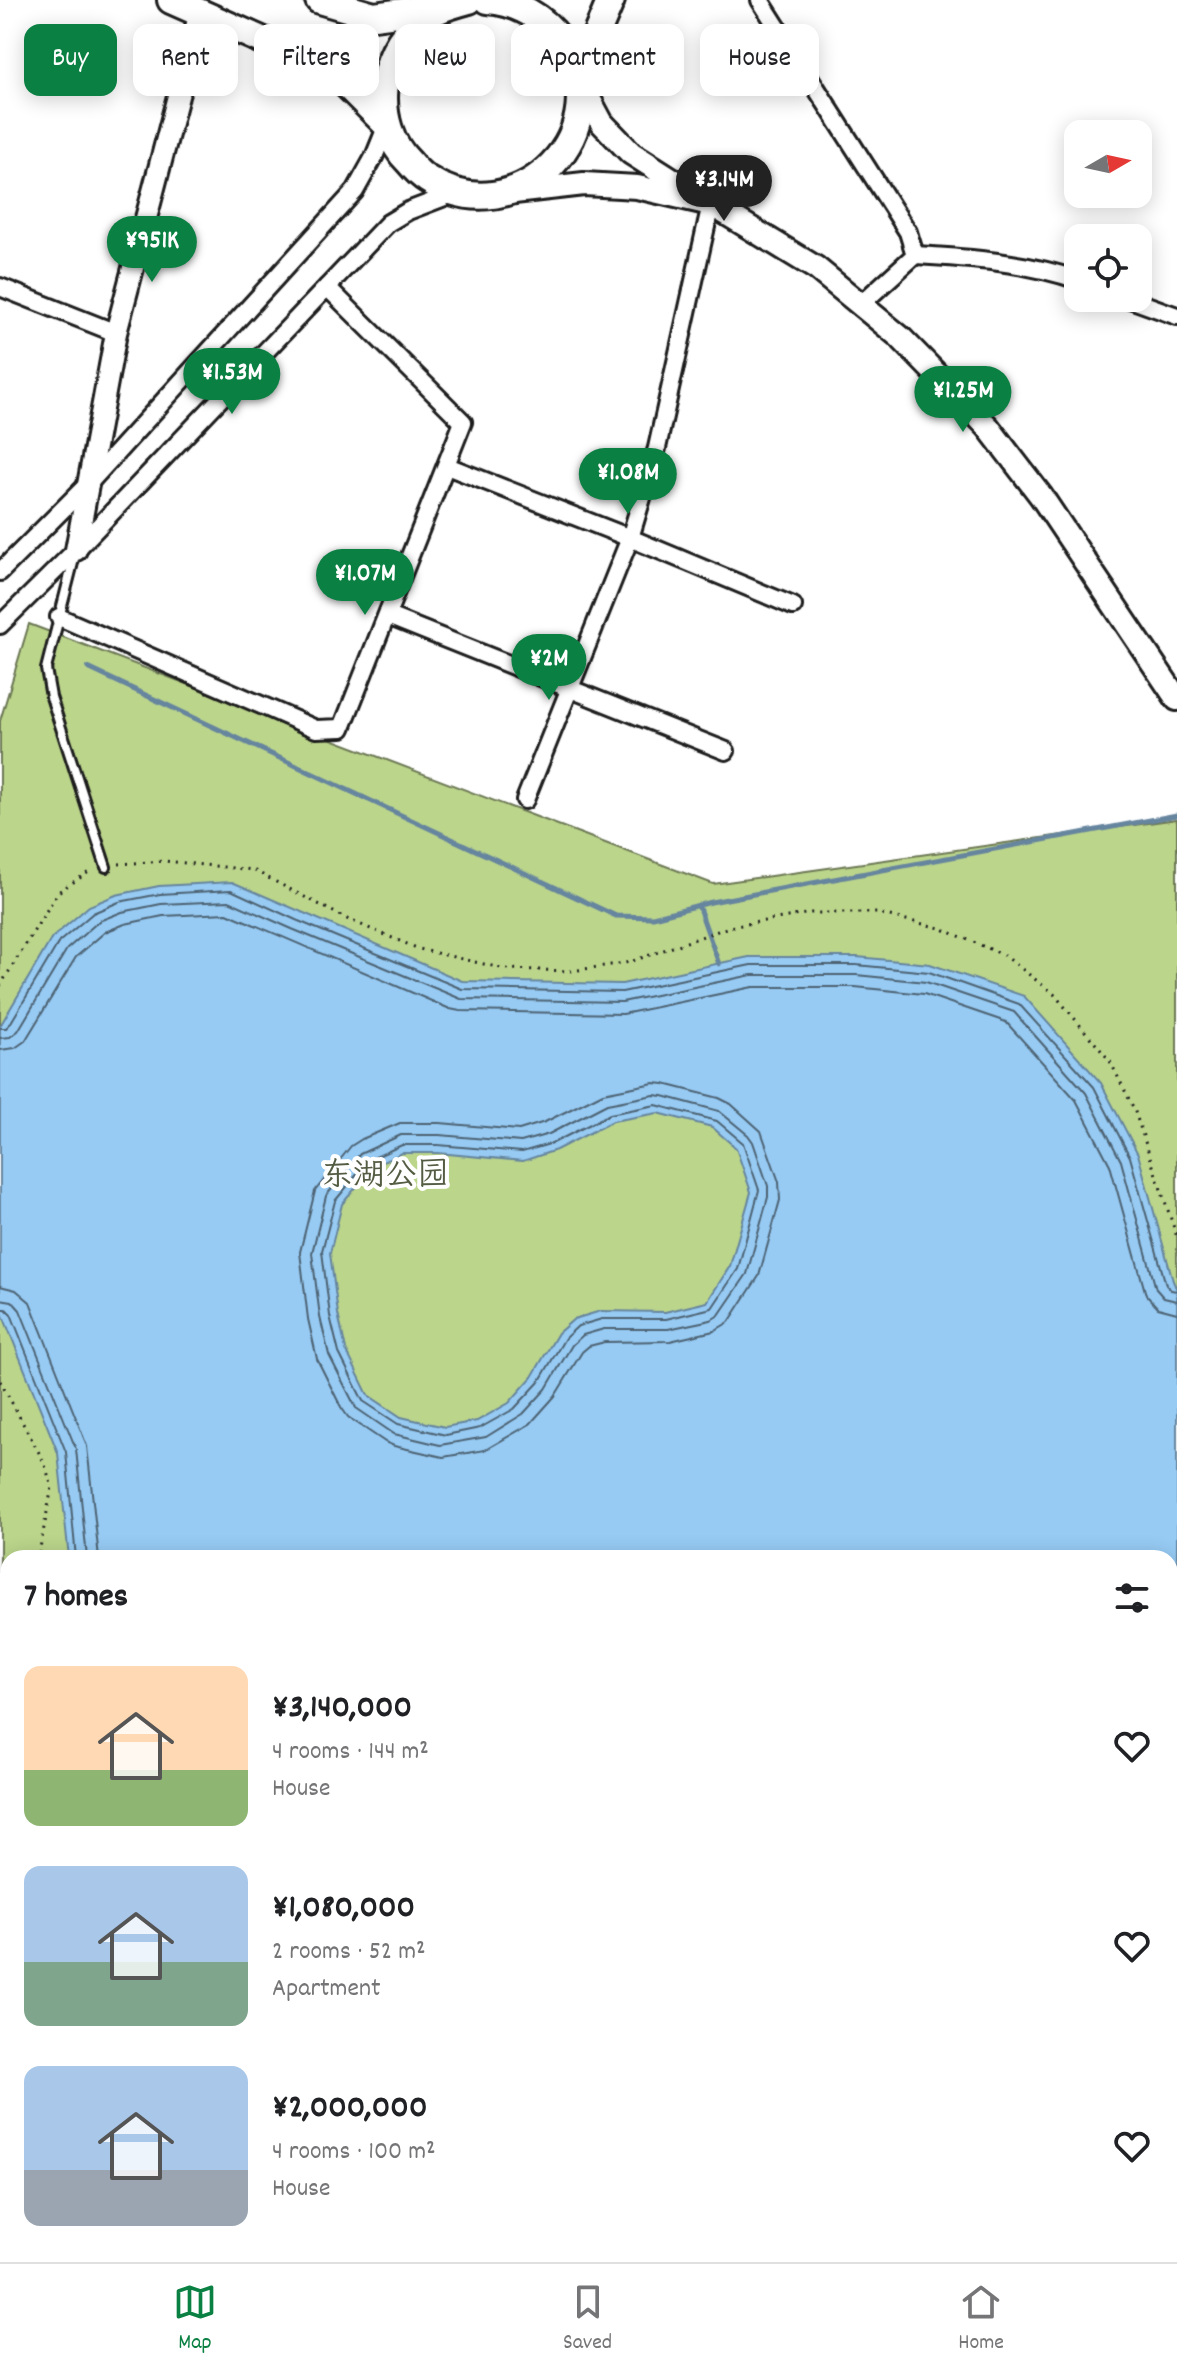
<!DOCTYPE html>
<html lang="en">
<head>
<meta charset="utf-8">
<style>
	body { margin:0; font-family:Dekko,"LXGW WenKai TC",sans-serif; background:#f6f6f6; color:#202124; height:100vh; display:flex; flex-direction:column; font-size:30px; white-space:nowrap }
	* { box-sizing:border-box; margin:0 }
	p { font-size:26px; color:#757577 }
	.icon { flex:none; width:44px; height:44px; fill:none; stroke:currentColor; stroke-width:2; stroke-linecap:round; stroke-linejoin:round }
	.map { position:relative; flex:1; overflow:hidden }
	.panel { position:absolute; left:0px; top:1550px; width:1178px; height:712px; display:flex; flex-direction:column; background:#fff; border-radius:24px 24px 0 0; box-shadow:0 4px 20px #0003 }
	.panel>* { flex:none }
	.guide { position:absolute; left:24px; top:24px; width:1130px; height:72px; display:flex; gap:16px }
	.needle { width:52px; rotate:81deg }
	.controls { position:absolute; left:1064px; top:120px; display:grid; gap:16px }
	.controls a { display:grid; place-items:center; width:88px; height:88px; border-radius:16px; background:#fff; box-shadow:0 4px 20px #0003; font-size:40px }
	.price { position:absolute; translate:-50% -68px; padding:0 18px; border-radius:28px; background:#0b8043; color:#fff; font-size:26px; line-height:52px; filter:drop-shadow(0 2px 4px #0008) }
	.price::after { content:''; position:absolute; left:50%; top:48px; width:24px; height:18px; margin-left:-12px; background:inherit; clip-path:polygon(0 0,100% 0,50% 100%) }
	.price.active { background:#222; color:#fff }
	ul { padding:0; list-style:none }
	li { display:flex; align-items:center; gap:24px; height:200px; padding:0 24px }
	li span { display:grid; place-items:center; flex:none; width:224px; height:160px; border-radius:16px; color:#555 }
	li>.icon { margin-inline-start:auto }
	span .icon { width:96px; height:96px; fill:#fffc; stroke-width:1 }
	li b { font-size:34px }
	h2 { display:flex; justify-content:space-between; align-items:center; height:96px; padding:0 24px; font-size:34px }
	.chip { padding:0 28px; border-radius:16px; background:#fff; box-shadow:0 4px 20px #0003; font-size:28px; line-height:72px }
	.chip.active { background:#0b8043; color:#fff }
	.tab-bar { display:flex; justify-content:space-around; align-items:center; height:112px; border-top:2px solid #e0e0e0; background:#fff; font-size:22px; color:#757577 }
	.tab-bar a { display:grid; justify-items:center; gap:4px }
	.tab-bar .active { color:#0b8043 }
	.map>svg:first-child { display:block }
</style>
</head>
<body>
<div class="map">
<svg width="1177" height="2262" viewBox="0 0 1177 2262">
	<rect width="100%" height="100%" fill="#fff"/>
	<filter id="ink" filterUnits="userSpaceOnUse"><feTurbulence type="fractalNoise" baseFrequency=".0125" numOctaves="2"/><feDisplacementMap in="SourceGraphic" scale="16" xChannelSelector="R" yChannelSelector="G"/><feConvolveMatrix kernelMatrix="1 2 1 2 8 2 1 2 1" color-interpolation-filters="sRGB"/></filter>
	<g filter="url(#ink)">
		<!-- green -->
		<path fill="#bbd58b" stroke="#6c7854" stroke-width="2" fill-rule="evenodd" d="M29,624L713,884L1177,819V2262H0V721ZM8,1558H1170V2254H8Z"/>
		<!-- water -->
		<g fill="#97cbf4" stroke="#66859e" stroke-width="2" fill-rule="evenodd">
			<path d="M232,882L462,981L622,984L749,957H857L930,964L1024,996L1101,1083L1138,1154L1173,1281L1177,1290V2202L1170,2204V1558H69L58,1453L0,1308V1026L52,938L89,906L116,895L159,886ZM658,1113L712,1127L736,1148L751,1192L730,1266L707,1302L665,1312L601,1311L574,1319L558,1333L532,1377L509,1403L477,1421L445,1427L401,1417L368,1395L346,1350L338,1314L330,1253L342,1204L374,1166L402,1153H438L523,1161L556,1150L613,1121Z"/>
			<polygon points="8,1725 8,2126 0,2126 0,1732"/>
		</g>
		<g fill="none" stroke-linecap="round" stroke-linejoin="round">
			<!-- shore -->
			<g stroke="#4d6272" stroke-width="2">
				<polyline points="0,1028 6,1028 10,1024 59,942 93,913 119,902 160,894 231,890 296,920 462,989 622,992 751,965 856,965 929,972 1019,1004 1094,1087 1130,1157 1166,1285 1171,1290 1177,1291"/>
				<polyline points="0,1038 10,1037 18,1031 67,949 99,921 122,912 161,904 229,901 292,929 461,999 622,1002 752,975 856,975 926,982 1014,1012 1086,1093 1121,1161 1156,1289 1164,1298 1177,1301"/>
				<polyline points="0,1050 15,1048 25,1041 76,957 105,932 125,924 163,916 227,913 450,1009 460,1011 623,1014 753,987 855,987 924,994 1006,1022 1076,1100 1110,1165 1146,1295 1158,1308 1177,1313"/>
				<polygon points="654,1083 664,1084 719,1098 731,1104 761,1131 779,1182 780,1200 759,1276 729,1322 714,1331 670,1341 605,1342 589,1346 582,1352 555,1396 530,1424 485,1450 443,1457 394,1446 385,1442 348,1417 341,1407 317,1359 308,1319 300,1252 315,1191 351,1146 362,1139 400,1123 440,1123 519,1130 545,1122 603,1093"/>
				<polygon points="654,1095 663,1096 719,1111 748,1135 753,1142 768,1186 768,1197 747,1274 719,1315 711,1320 668,1329 604,1329 583,1335 572,1345 546,1389 523,1414 486,1437 440,1445 394,1434 356,1408 329,1355 320,1317 312,1253 326,1196 360,1154 401,1135 439,1135 521,1142 549,1134 607,1104"/>
				<polygon points="656,1105 717,1121 743,1143 759,1190 738,1269 712,1308 666,1319 602,1319 578,1326 565,1338 539,1382 514,1409 480,1428 446,1435 398,1424 363,1401 339,1353 330,1316 322,1251 335,1201 369,1160 402,1145 438,1145 522,1152 553,1143 610,1114"/>
				<polyline points="0,1286 16,1290 30,1302 87,1446 99,1558"/>
				<polyline points="0,1299 12,1301 20,1310 76,1449 87,1558"/>
				<polyline points="0,1309 6,1309 11,1314 66,1452 76,1558"/>
			</g>
			<!-- stream -->
			<g stroke="#66859e" stroke-width="5">
				<polyline points="88,668 616,916 653,917 711,902 1177,815"/>
				<polyline points="698,905 719,964"/>
			</g>
			<!-- service casing -->
			<g stroke="#1c1c1c" stroke-width="14">
				<polyline id="service" points="75,555 46,669 51,697 106,867"/>
			</g>
			<!-- minor casing -->
			<g stroke="#1c1c1c" stroke-width="22">
				<g id="minor">
					<polyline points="760,0 908,232 915,255 860,305"/>
					<path d="M915,255C969,258 1026,262 1078,280"/>
					<polyline points="0,287 116,333"/>
					<polyline points="1127,298 1177,316"/>
					<polyline points="447,466 630,538 793,606"/>
					<polyline points="0,572 88,484 355,191 374,157 387,125"/>
					<polyline points="388,616 726,751"/>
					<polyline points="59,617 316,729 342,728 463,422 327,287"/>
					<polyline points="0,625 76,550 388,223 408,211 455,193"/>
					<polyline points="525,800 630,538 657,448 711,204"/>
					<polyline points="227,2254 235,2262"/>
					<polyline points="27,2262 78,2254"/>
				</g>
			</g>
			<!-- tertiary casing -->
			<g stroke="#1c1c1c" stroke-width="26">
				<polyline id="tertiary" points="76,550 116,333 200,12"/>
			</g>
			<!-- secondary casing -->
			<g stroke="#1c1c1c" stroke-width="28">
				<g id="secondary">
					<polyline points="514,192 584,184 637,187 711,204 631,153 602,123 579,80"/>
					<polyline points="711,204 816,268 900,337 988,427 1041,496 1177,699"/>
				</g>
			</g>
			<!-- trunk casing -->
			<g stroke="#1c1c1c" stroke-width="32">
				<g id="trunk">
					<polyline points="171,0 334,72 387,125"/>
					<polyline points="319,0 374,16 434,8"/>
					<path d="M469,0C451,5 435,9 419,21C378,53 371,125 409,162C414,168 420,175 427,179C518,238 625,128 560,40C543,17 517,2 488,0"/>
					<polyline points="578,78 611,0"/>
				</g>
			</g>
			<!-- path -->
			<g stroke="#1c1c1c" stroke-width="3" stroke-dasharray="2 6" stroke-linecap="butt">
				<polyline points="119,864 165,861 253,870 347,919 419,949 505,969 572,971 630,962 729,927 811,913 877,913 940,928 1004,955 1054,994 1110,1061 1134,1109 1177,1237"/>
				<polyline points="0,986 58,892 92,870"/>
				<polyline points="0,1381 44,1462 52,1487 38,1558"/>
				<polyline points="0,1689 8,1681"/>
				<polyline points="0,2146 8,2146"/>
				<polyline points="1170,2232 1177,2229"/>
				<polyline points="191,2254 193,2262"/>
			</g>
			<!-- service -->
			<use href="#service" stroke="#fff" stroke-width="8"/>
			<!-- minor -->
			<use href="#minor" stroke="#fff" stroke-width="16"/>
			<!-- tertiary -->
			<use href="#tertiary" stroke="#fff" stroke-width="20"/>
			<!-- secondary -->
			<use href="#secondary" stroke="#fff" stroke-width="22"/>
			<!-- trunk -->
			<use href="#trunk" stroke="#fff" stroke-width="26"/>
		</g>
	</g>
	<g text-anchor="middle" stroke-width="8" stroke-linejoin="round" paint-order="stroke">
		<!-- park labels -->
		<g font-size="32" fill="#545d43" stroke="#fff">
			<text x="385" y="1184">东湖公园</text>
		</g>
	</g>
</svg>
<div class="controls">
<a><svg class="needle" viewBox="-14 -14 28 28"><path d="M0-13l5 13h-10z" fill="#e53935"/><path d="M0 13l5-13h-10z" fill="#757577"/></svg></a>
<a><svg class="icon" aria-label="locate" viewBox="0 0 24 24"><circle cx="12" cy="12" r="6"/><path d="M12 2v4M12 18v4M2 12h4M18 12h4"/></svg></a>
</div>
<b class="price active" style="left:724px;top:223px">¥3.14M</b>
<b class="price" style="left:152px;top:284px">¥951K</b>
<b class="price" style="left:232px;top:416px">¥1.53M</b>
<b class="price" style="left:963px;top:434px">¥1.25M</b>
<b class="price" style="left:628px;top:516px">¥1.08M</b>
<b class="price" style="left:365px;top:617px">¥1.07M</b>
<b class="price" style="left:549px;top:702px">¥2M</b>
<div class="guide">
<a class="chip active">Buy</a>
<a class="chip">Rent</a>
<a class="chip">Filters</a>
<a class="chip">New</a>
<a class="chip">Apartment</a>
<a class="chip">House</a>
</div>
<section class="panel">
<h2>7 homes<svg class="icon" aria-label="filters" viewBox="0 0 24 24"><path d="M4 7h16M4 17h16"/><circle cx="9" cy="7" r="2"/><circle cx="15" cy="17" r="2"/></svg></h2>
<ul>
<li><span style="background:linear-gradient(#ffd9b3 65%,#8fb573 0)"><svg class="icon" aria-label="home" viewBox="0 0 24 24"><path d="M3 11l9-7 9 7M6 9v11h12V9"/></svg></span><div><b>¥3,140,000</b><p>4 rooms · 144 m²</p><p>House</p></div><svg class="icon" aria-label="heart" viewBox="0 0 24 24"><path d="M12 20l-8-8c-3-5 5-10 8-4 3-6 11-1 8 4z"/></svg></li>
<li><span style="background:linear-gradient(#a9c7e8 60%,#7fa58c 0)"><svg class="icon" aria-label="home" viewBox="0 0 24 24"><path d="M3 11l9-7 9 7M6 9v11h12V9"/></svg></span><div><b>¥1,080,000</b><p>2 rooms · 52 m²</p><p>Apartment</p></div><svg class="icon" aria-label="heart" viewBox="0 0 24 24"><path d="M12 20l-8-8c-3-5 5-10 8-4 3-6 11-1 8 4z"/></svg></li>
<li><span style="background:linear-gradient(#a9c7e8 65%,#9aa5b1 0)"><svg class="icon" aria-label="home" viewBox="0 0 24 24"><path d="M3 11l9-7 9 7M6 9v11h12V9"/></svg></span><div><b>¥2,000,000</b><p>4 rooms · 100 m²</p><p>House</p></div><svg class="icon" aria-label="heart" viewBox="0 0 24 24"><path d="M12 20l-8-8c-3-5 5-10 8-4 3-6 11-1 8 4z"/></svg></li>
</ul>
</section>
</div>
<nav class="tab-bar">
<a class="active"><svg class="icon" aria-label="map" viewBox="0 0 24 24"><path d="M3 6l6-2 6 2 6-2v14l-6 2-6-2-6 2zM9 4v14M15 6v14"/></svg>Map</a>
<a><svg class="icon" aria-label="saved" viewBox="0 0 24 24"><path d="M7 4h10v16l-5-4-5 4z"/></svg>Saved</a>
<a><svg class="icon" aria-label="home" viewBox="0 0 24 24"><path d="M3 11l9-7 9 7M6 9v11h12V9"/></svg>Home</a>
</nav>
</body>
</html>
